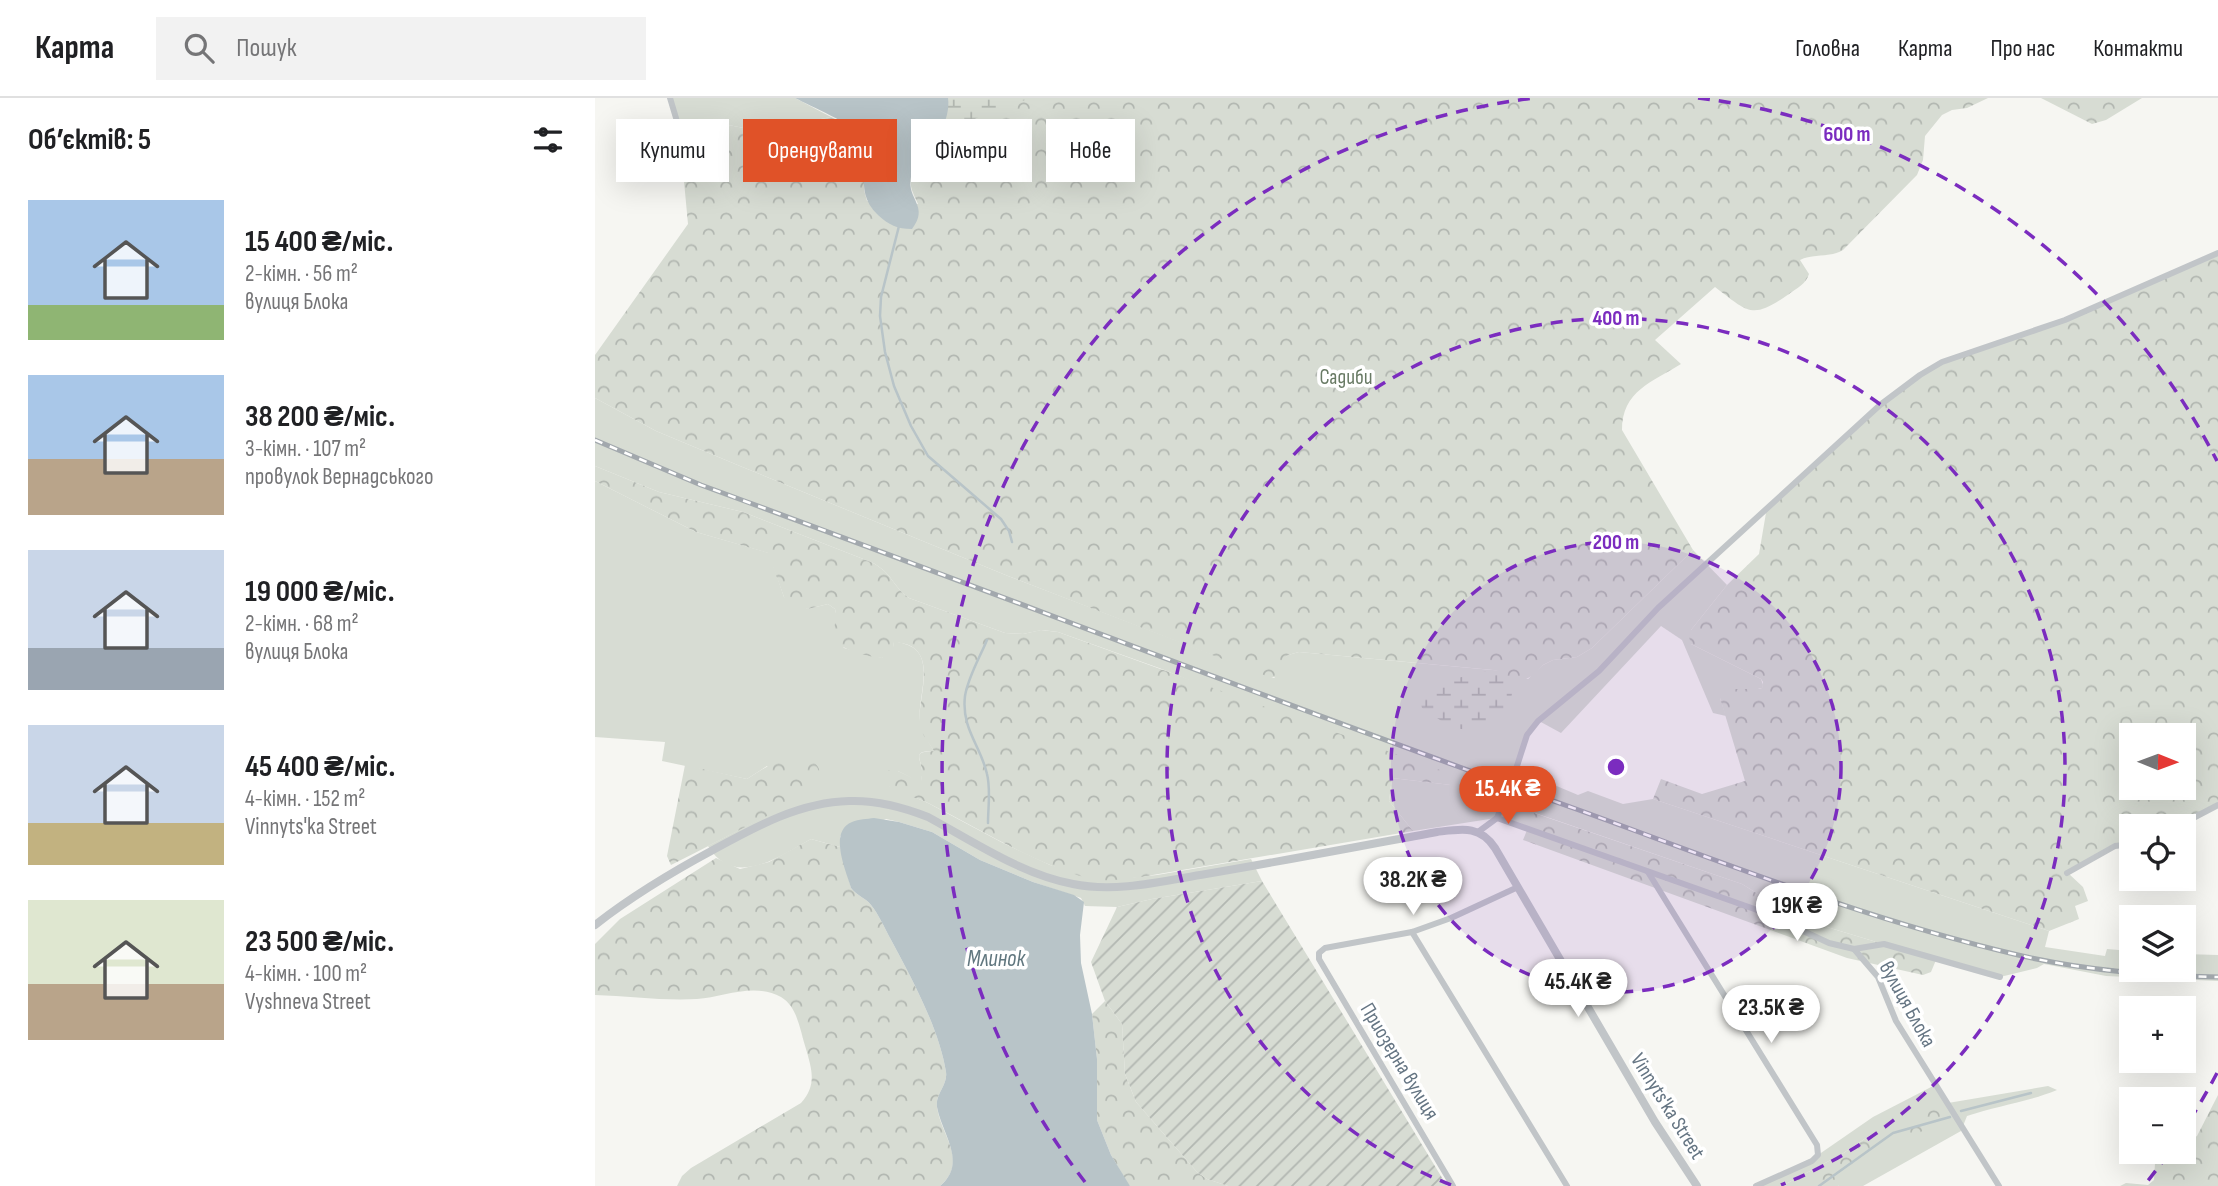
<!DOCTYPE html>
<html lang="uk">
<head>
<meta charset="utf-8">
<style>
	body { margin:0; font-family:"Sofia Sans Condensed",sans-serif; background:#f2f2f2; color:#202124; height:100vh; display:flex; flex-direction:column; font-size:26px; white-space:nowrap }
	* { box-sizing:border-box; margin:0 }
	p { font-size:23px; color:#757577 }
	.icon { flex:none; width:38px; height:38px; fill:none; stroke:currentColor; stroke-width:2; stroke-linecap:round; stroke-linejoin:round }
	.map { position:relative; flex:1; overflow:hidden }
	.sheet { display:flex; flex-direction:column; background:#fff; width:595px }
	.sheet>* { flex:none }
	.top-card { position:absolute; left:21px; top:21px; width:665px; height:63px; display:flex; gap:14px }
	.needle { width:46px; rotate:91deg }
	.buttons { position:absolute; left:1524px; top:625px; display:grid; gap:14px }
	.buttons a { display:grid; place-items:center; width:77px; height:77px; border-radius:0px; background:#fff; box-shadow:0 7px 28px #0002; font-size:35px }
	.price { position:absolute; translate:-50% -60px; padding:0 16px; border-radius:24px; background:#fff; color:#222; font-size:23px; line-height:46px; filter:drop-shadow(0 2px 4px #0008) }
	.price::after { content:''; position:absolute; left:50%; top:42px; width:21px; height:16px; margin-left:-10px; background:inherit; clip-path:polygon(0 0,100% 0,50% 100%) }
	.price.active { background:#e05228; color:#fff }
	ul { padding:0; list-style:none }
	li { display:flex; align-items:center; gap:21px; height:175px; padding:0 28px }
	li span { display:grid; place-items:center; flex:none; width:196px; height:140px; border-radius:0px; color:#555 }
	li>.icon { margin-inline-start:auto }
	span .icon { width:84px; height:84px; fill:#fffc; stroke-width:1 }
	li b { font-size:30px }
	h2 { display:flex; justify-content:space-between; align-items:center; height:84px; padding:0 28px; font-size:30px }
	.chip { padding:0 24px; border-radius:0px; background:#fff; box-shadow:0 7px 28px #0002; font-size:24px; line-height:63px }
	.chip.active { background:#e05228; color:#fff }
	header { display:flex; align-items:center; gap:42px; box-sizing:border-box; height:98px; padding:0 35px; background:#fff; border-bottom:2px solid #e0e0e0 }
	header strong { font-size:33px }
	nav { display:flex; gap:38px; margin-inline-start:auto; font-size:24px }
	.search { width:490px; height:63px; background:#f2f2f2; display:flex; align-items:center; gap:18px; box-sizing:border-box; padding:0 24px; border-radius:0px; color:#757577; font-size:26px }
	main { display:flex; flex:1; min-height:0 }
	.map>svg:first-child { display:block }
</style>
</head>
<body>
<header>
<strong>Карта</strong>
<div class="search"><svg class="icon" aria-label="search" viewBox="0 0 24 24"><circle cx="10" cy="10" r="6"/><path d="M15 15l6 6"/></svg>Пошук</div>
<nav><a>Головна</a><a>Карта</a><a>Про нас</a><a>Контакти</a></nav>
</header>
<main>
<section class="sheet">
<h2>Об’єктів: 5<svg class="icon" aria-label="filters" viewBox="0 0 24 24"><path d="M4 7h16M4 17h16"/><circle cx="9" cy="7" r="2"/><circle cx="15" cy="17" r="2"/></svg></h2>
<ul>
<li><span style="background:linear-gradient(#a9c7e8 75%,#8fb573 0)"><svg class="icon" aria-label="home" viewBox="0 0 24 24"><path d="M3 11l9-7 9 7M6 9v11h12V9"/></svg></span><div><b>15 400 ₴/міс.</b><p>2-кімн. · 56 m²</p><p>вулиця Блока</p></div></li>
<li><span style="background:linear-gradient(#a9c7e8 60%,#b9a48a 0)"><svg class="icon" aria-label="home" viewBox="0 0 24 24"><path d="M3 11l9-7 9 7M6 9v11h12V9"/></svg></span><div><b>38 200 ₴/міс.</b><p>3-кімн. · 107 m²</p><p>провулок Вернадського</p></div></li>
<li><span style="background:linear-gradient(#c9d6e8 70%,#9aa5b1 0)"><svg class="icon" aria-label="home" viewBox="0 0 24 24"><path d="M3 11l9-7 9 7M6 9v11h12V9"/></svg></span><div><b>19 000 ₴/міс.</b><p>2-кімн. · 68 m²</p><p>вулиця Блока</p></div></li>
<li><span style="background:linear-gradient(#c9d6e8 70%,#c2b280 0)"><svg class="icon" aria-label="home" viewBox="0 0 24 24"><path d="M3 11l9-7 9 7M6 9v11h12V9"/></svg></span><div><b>45 400 ₴/міс.</b><p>4-кімн. · 152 m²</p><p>Vinnyts'ka Street</p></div></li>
<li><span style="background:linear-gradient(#dfe7d0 60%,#b9a48a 0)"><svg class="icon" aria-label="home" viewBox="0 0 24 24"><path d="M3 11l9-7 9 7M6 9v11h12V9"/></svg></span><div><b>23 500 ₴/міс.</b><p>4-кімн. · 100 m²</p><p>Vyshneva Street</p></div></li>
</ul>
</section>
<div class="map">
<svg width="1623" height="1088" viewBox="0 0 1623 1088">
	<defs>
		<pattern id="forest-crowns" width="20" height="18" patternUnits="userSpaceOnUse" patternTransform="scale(1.75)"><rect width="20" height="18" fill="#d7dcd3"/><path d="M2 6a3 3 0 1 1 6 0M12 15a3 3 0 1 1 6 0" fill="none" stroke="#b2b7b1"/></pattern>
		<pattern id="wetland-marsh" width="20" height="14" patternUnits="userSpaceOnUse" patternTransform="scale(1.75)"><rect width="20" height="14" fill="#d7dcd3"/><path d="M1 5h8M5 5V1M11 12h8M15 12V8" fill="none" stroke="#b2b7b1"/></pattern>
		<pattern id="garden-furrows" width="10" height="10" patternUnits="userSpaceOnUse" patternTransform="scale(1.75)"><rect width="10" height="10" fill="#d7dcd3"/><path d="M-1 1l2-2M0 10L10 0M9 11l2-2" fill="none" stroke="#b2b7b1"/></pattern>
	</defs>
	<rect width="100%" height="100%" fill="#f6f6f2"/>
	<!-- grass -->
	<g fill="#d7dcd3">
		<polygon points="75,0 200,0 236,19 164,33 103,21 84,30"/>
		<path d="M0,300L61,333L145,368L413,478L679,580L688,572V562L693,557L704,554L897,572L933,581L948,567L958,562L982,559L997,550L1098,452L1132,487L1096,532V546L1166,581L1168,587L1167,590L1125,600L1131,618L1118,615L1087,542L1066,528L966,635L944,623L936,632L921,671L983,697L993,693L1028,706L1058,701L1454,833L1450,849L1510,858L1512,851L1536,853V872H1589V856L1623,857V883L1511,878L1449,866L1442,870L1405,879L1341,862L1202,820L1147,786L940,715L935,731L901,720L818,733L794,703L797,680L856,687L564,570L463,534L447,532L428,536L410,535L314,500C297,488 298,475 276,464L148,414L64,394L0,368Z"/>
		<path d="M0,383L101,434L174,455L189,499L213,511L233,506L240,511L242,520L240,534L249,550L287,560L298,549L299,543C306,545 314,546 320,551C338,566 322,604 325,623C327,635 333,643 339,653C319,653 324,657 327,672C328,676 326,680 326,685L303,673L294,688L333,705L408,745L455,767L512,782L562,777L656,761L667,783L557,801L522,809L490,808L486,800L438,784L385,762L337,734L304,724L291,721L245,738V749L216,741C184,759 139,791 113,748L199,703L172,668L152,681L67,663L70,644L0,639Z"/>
		<path d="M1340,987L1353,1005L1453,988L1462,992C1433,1004 1401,1008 1372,1018L1366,1033L1268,1088H1243L1277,1036L1247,1056L1187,1088H1161L1223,1057L1278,1019Z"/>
	</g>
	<!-- forest -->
	<g fill="url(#forest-crowns)" fill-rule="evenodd">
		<path d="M353,0H1393L1372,10L1357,12L1347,17L1330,38L1328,62L1322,77L1248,152C1235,160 1219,155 1205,162L1214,176C1211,186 1202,190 1194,196C1157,222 1154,215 1120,189L1060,242L1086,266C1057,284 1027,293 1027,332L1098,452L997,550L982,559L958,562L948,567L939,577L927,583L917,582L907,574L898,572L704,554L693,557L689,562L688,573L683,579H674L413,478L145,368L61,333L0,300V257L93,126L84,30L103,21L164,33L236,19L253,27L267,40L269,47V92L272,103L323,106C319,97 314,89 316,79C318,72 324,66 328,61C340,44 356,22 353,0Z"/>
		<polygon points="1446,0 1547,0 1511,22 1497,26"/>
		<path d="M1623,155V707L1583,728H1536V746H1526L1473,775L1488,789L1493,803L1480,808L1484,821L1454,833L1058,701L1066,681L1107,696L1150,683L1125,600V594L1129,591H1164L1167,590L1168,584L1166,581L1096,546L1094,539L1096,532L1132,487L1164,456L1172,409L1285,307L1337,270L1431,236ZM1536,637H1589V690H1536Z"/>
		<path d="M0,368L64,394L148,414L276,464C298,475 297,488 314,500L410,535L428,536L446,532L463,534L859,677L861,683L856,687L797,680L794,703L818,733L546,779C528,781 509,785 492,780C436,764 387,732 335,706C322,699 302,696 291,686C286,681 287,677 291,672L303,673L326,684C326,683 327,673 327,672C324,656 319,654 339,653C334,645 327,637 325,628C321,608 339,567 320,551C315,546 306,545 299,544L297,556L287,560C276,559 242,552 240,540C237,530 243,521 240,511L233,506L213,511L194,507L189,499L173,455L101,434L0,383Z"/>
		<path d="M207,659C219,661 231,672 221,685C210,701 188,709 172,718C140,734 108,751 76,767L72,758L90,667L152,681C169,670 185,659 207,659Z"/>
		<polygon points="939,715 1147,786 1202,820 1341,862 1336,874 1328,877 1252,860 928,742"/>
		<path d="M216,741L245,749L256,790C262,798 271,800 276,807C284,817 289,829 295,840C316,879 344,930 351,974C353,987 340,996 342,1009C346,1038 374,1063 345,1088H82L87,1078L96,1070L206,1005C222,987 217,972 211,951C205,933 203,909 186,899C159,884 129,899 102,901C69,903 33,898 0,897V846L25,821L121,760L145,771L174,764Z"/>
		<polygon points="510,903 527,926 530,976 541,1004 602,1074 612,1081 633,1088 535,1088 533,1086 516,1057 502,1022 502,961 497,916"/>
		<polygon points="1623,997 1623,1088 1525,1088 1531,1085 1553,1087 1559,1082 1560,1065 1578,1054 1589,1054 1589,1046 1602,1038"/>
		<path d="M1336,1004L1351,1009L1355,1015L1352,1022L1332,1030L1318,1039L1310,1036L1307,1032C1308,1011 1319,1011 1336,1004Z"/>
		<polygon points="1284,1034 1291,1037 1292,1041 1289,1051 1243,1088 1187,1088 1247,1056 1277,1036"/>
	</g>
	<!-- wetland -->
	<g fill="url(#wetland-marsh)">
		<polygon points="353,0 437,0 397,12 343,40 352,13"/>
		<path d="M897,572L907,573L917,582C917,591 918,601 913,609C904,623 882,634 866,631C852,628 839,618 827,610C826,605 824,599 828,594C835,585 884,575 897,572Z"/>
	</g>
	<!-- garden -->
	<polygon fill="url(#garden-furrows)" points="667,783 852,1088 633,1088 612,1081 602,1074 541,1004 530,976 527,926 510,903 496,864 522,809 557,801"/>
	<!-- water -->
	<g fill="#b8c4c8">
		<path d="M200,0H353C356,22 340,44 328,61C324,66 318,72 316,79C311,101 335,108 317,131C302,131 294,127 283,117C255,90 280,63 266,39C259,26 215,8 200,0Z"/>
		<path d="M279,720L304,724L337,734L385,762L438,784L479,797L489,804L485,837L486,865L497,916L502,961V1022L516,1057L535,1088H345C373,1064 347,1037 342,1009C340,996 353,987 351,974C344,930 316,879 295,840C289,829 284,817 276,807C271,800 262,798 256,790C251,772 233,734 257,724C264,721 272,721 279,720Z"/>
	</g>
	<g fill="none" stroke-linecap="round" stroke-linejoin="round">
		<!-- stream -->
		<g stroke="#b8c4c8" stroke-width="2.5">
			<polyline points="304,128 286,199 285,218 290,254 299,288 316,328 333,358 406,421 414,433 417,444"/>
			<path d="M392,542C385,559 373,579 370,598C366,631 386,648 392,676C396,692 393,709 393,725"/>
			<polyline points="1366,1013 1436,995"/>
			<polyline points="1224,1088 1298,1035 1355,1019"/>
		</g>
		<!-- minor -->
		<g stroke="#c1c5c8" stroke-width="6">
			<polyline points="75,0 84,30"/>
			<polyline points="921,671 932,637 943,623 1004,573 1063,510 1285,307 1325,277 1347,264 1470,222 1623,155"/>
			<polyline points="902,720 1165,813 1234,845 1259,851 1283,879 1301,923 1404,1088"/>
			<polyline points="1583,728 1623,707"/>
			<polyline points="883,734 902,720 911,697"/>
			<polyline points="1053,774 1222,1047 1223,1057 1217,1063 1161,1088"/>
			<polyline points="1472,775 1520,748 1536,746"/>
			<polyline points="817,834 972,1088"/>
			<polyline points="1259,851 1289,846 1405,879"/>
			<polyline points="858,1088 724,861 724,855 730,850 817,834 856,820 923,789"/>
		</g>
		<!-- tertiary -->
		<path stroke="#c1c5c8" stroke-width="8" d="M0,827C37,798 77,774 118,752C160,729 205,704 254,703C281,702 308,709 333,719C379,744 426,776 478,786C521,795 568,783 611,776C688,763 765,748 842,734C867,731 885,727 900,750L1060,1024L1102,1088"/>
		<!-- rail casing -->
		<g stroke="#a2a8ad" stroke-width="5">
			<path id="rail" d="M0,342L106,387C398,494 688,607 981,711C1127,764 1272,822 1423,857C1488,872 1557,878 1623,879"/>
		</g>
		<!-- rail -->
		<use href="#rail" stroke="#fff" stroke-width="2.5" stroke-dasharray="8" stroke-linecap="butt"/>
	</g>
	<!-- distance rings -->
	<circle cx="1021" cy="669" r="225" fill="#7b2cbf" fill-opacity=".12"/>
	<g fill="none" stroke="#7b2cbf" stroke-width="3.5" stroke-dasharray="12 9">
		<circle cx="1021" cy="669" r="225"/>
		<path d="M856 1087A449 449 0 1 1 1186 1087"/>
		<path d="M1622 975A674 674 0 0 1 1589 1031M1573 1056A674 674 0 0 1 1552 1084M490 1084A674 674 0 0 1 939 0M1103 0A674 674 0 0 1 1622 363"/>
	</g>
	<g text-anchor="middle" stroke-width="7" stroke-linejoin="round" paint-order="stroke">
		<!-- park labels -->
		<g font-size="21" fill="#687a64" stroke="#fff">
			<text x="751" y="286">Садиби</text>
		</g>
		<!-- street labels -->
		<g font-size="21" fill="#657583" stroke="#fff">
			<text transform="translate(1313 906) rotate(61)" y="7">вулиця Блока</text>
			<text transform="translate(805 963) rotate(59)" y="7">Приозерна вулиця</text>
			<text transform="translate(1073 1008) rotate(58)" y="7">Vinnyts'ka Street</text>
		</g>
		<!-- water labels -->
		<g font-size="23" font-style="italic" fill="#61777f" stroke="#fff">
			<text x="401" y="868">Млинок</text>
		</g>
	</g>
	<circle cx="1021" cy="669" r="10" fill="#7b2cbf" stroke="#fff" stroke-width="3.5"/>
	<g font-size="21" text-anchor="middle" font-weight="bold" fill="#7b2cbf" stroke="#fff" stroke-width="7" stroke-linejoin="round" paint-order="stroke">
		<text x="1252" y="43">600 m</text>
		<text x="1021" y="227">400 m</text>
		<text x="1021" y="451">200 m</text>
	</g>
</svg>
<div class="buttons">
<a><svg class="needle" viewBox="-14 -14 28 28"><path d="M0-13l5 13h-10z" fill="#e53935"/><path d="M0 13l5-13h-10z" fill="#757577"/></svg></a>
<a><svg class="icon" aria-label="locate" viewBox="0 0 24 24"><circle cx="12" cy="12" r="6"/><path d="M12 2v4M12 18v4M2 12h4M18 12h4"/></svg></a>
<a><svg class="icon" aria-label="layers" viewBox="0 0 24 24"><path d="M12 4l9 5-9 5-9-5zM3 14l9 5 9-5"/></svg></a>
<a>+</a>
<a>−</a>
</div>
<b class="price active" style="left:913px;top:728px">15.4K ₴</b>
<b class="price" style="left:818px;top:819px">38.2K ₴</b>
<b class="price" style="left:1202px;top:845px">19K ₴</b>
<b class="price" style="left:983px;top:921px">45.4K ₴</b>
<b class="price" style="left:1176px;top:947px">23.5K ₴</b>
<div class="top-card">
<a class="chip">Купити</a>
<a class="chip active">Орендувати</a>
<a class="chip">Фільтри</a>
<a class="chip">Нове</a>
</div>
</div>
</main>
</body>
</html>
